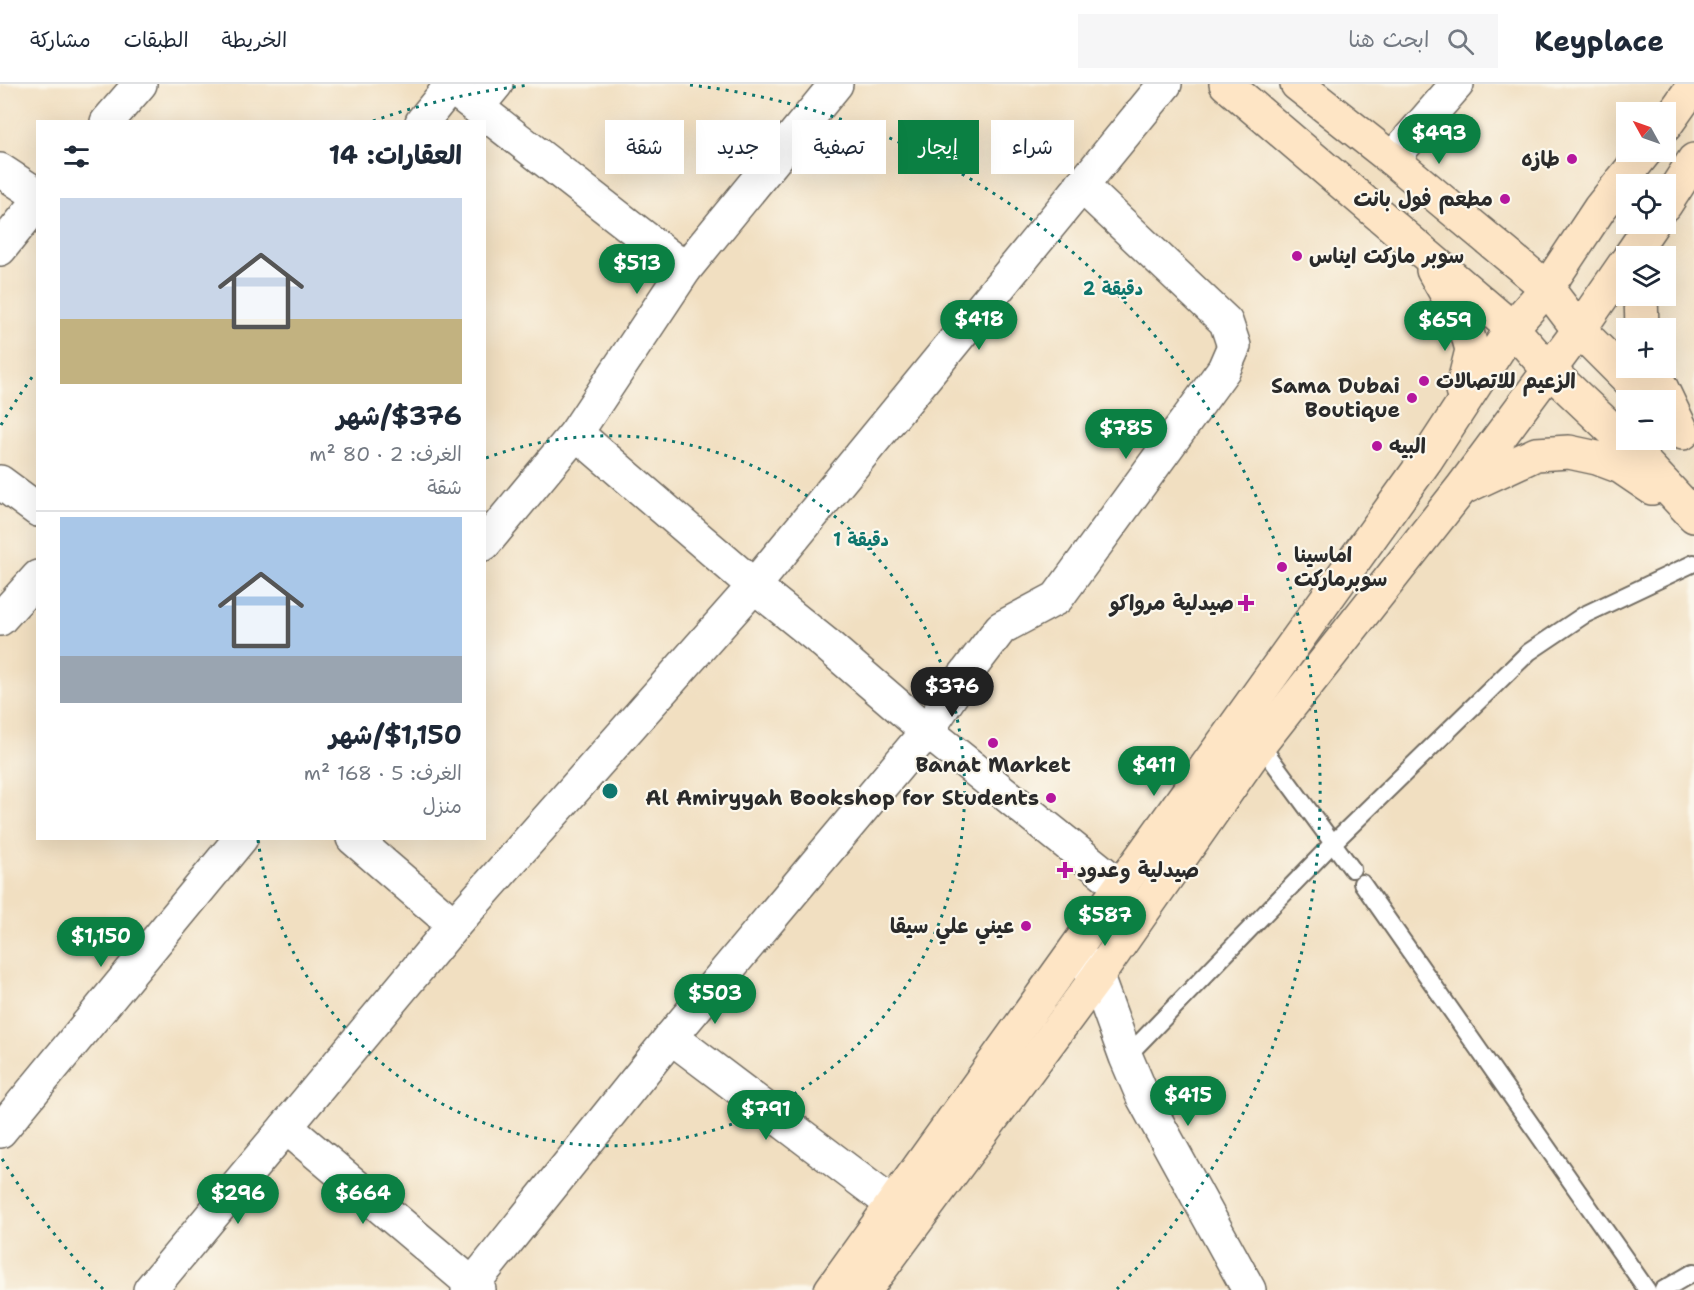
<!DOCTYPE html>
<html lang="ar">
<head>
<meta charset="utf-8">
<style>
	body { margin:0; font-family:"Shantell Sans","Playpen Sans Arabic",sans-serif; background:#f6f6f7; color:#1f2937; direction:rtl; height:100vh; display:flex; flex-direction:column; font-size:22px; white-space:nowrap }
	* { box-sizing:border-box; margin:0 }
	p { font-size:20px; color:#747a83 }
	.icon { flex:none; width:33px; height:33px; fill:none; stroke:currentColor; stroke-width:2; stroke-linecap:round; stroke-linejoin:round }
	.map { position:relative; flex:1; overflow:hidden; direction:ltr }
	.drawer { position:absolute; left:36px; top:36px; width:450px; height:720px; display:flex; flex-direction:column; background:#fff; border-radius:0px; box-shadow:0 6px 24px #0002; direction:rtl }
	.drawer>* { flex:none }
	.banner { position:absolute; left:504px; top:36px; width:570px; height:54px; direction:rtl; display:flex; gap:12px }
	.needle { width:39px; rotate:310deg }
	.controls { position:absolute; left:1616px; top:18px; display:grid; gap:12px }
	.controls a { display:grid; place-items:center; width:60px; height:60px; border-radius:0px; background:#fff; box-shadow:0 6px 24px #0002; font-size:30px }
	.price { position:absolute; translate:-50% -51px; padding:0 14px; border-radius:21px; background:#0b8043; color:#fff; font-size:20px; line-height:39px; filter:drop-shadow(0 2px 3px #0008) }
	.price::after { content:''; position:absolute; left:50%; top:36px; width:18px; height:14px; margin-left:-9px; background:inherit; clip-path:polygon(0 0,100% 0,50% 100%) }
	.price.current { background:#222; color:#fff }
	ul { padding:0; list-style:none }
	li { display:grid; align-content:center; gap:12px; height:318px; padding:0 24px }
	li+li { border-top:2px solid #e0e1e3 }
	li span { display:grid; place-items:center; height:186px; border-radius:0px; color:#555 }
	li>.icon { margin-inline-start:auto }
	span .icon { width:108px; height:108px; fill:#fffc; stroke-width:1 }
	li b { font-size:26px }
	h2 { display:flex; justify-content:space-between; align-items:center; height:72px; padding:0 24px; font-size:26px }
	.pill { padding:0 21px; border-radius:0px; background:#fff; box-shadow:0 6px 24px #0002; font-size:21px; line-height:54px }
	.pill.current { background:#0b8043; color:#fff }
	header { display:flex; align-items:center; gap:36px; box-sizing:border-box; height:84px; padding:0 30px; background:#fff; border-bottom:2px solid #e0e1e3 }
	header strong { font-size:28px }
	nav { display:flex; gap:33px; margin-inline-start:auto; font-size:21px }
	.search { width:420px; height:54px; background:#f6f6f7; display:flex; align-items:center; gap:15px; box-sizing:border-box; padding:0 21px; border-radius:0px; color:#747a83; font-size:22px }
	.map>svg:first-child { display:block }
</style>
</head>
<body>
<header>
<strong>Keyplace</strong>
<div class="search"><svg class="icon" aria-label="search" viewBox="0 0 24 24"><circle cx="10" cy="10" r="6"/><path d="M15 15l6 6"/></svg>ابحث هنا</div>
<nav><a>الخريطة</a><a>الطبقات</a><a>مشاركة</a></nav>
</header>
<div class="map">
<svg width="1694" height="1206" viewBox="0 0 1694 1206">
	<rect width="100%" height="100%" fill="#fbf7ec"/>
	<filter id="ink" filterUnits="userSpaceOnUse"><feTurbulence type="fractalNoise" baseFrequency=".0167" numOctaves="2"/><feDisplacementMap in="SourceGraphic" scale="12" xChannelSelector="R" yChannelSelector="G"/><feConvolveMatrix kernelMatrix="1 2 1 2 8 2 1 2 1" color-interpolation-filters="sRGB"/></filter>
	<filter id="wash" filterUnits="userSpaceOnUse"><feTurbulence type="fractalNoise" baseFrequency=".008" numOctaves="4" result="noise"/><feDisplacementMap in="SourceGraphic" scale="24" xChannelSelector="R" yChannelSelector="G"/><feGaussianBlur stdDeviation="1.35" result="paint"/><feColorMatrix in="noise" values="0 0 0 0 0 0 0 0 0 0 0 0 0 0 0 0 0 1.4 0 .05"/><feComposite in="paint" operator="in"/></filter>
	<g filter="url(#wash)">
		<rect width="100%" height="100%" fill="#f1dfc1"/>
	</g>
	<g filter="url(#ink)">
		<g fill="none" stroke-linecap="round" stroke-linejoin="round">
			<!-- lane casing -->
			<g stroke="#706a60" stroke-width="20">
				<g id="lane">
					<polyline points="1260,660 1352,785"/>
					<polyline points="1362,799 1647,1206"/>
					<polyline points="1126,973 1334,758 1529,568 1584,531 1694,479"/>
					<polyline points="1663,1206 1694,1188"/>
				</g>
			</g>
			<!-- street casing -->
			<g stroke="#706a60" stroke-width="36">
				<g id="street">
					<polyline points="447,0 685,185"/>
					<polyline points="477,23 496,0"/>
					<polyline points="107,38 140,0"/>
					<polyline points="422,38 450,3"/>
					<polyline points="1392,75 1457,0"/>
					<polyline points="0,86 38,111"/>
					<polyline points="0,165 38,118"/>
					<polyline points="0,398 38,426"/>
					<polyline points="484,460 576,349 685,185 836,0"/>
					<polyline points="0,535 38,493"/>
					<polyline points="353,754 454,841"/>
					<polyline points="1121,803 927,647 826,560 754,502 1165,0"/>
					<polyline points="1080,873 1097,893 1126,973 1143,1013 1249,1206"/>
					<polyline points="671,953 892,1120"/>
					<polyline points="286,1043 479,1206"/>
					<polyline points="0,1047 241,754"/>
					<polyline points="150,1206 454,841 754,502 576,349"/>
					<polyline points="468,1206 671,953 927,647 962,595 1001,544 1057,514 1224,285 1234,262 1226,238 1081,101"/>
				</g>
			</g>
			<!-- secondary casing -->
			<g stroke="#706a60" stroke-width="36">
				<g id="secondary">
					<polyline points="1226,0 1512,244 1548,285 1624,357 1694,432"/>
					<polyline points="1297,0 1392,75 1547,204 1579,246 1649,316"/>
					<polyline points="1665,42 1694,1"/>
					<polyline points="1665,121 1694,76"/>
					<polyline points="1630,172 1652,140"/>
					<polyline points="1433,186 1466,244 1472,266 1462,306"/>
					<polyline points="1641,212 1642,244"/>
					<polyline points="1652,284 1683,349"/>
					<polyline points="1465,403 1536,370 1569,368 1597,374 1621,383 1652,404"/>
					<polyline points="831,1206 1426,376 1512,244 1547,204 1600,124 1645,68"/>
					<polyline points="865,1206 1097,893 1260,660 1461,405 1579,246 1626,178"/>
				</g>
			</g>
			<!-- lane -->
			<use href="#lane" stroke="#fff" stroke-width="16"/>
			<!-- street -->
			<use href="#street" stroke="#fff" stroke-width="33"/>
			<!-- secondary -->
			<use href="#secondary" stroke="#fee5c5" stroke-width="33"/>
		</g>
	</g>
	<!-- distance rings -->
	<g fill="none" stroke="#0f766e" stroke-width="3" stroke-dasharray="3 6">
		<path d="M486 374A355 355 0 1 1 258 756"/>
		<path d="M103 1205A711 711 0 0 1 1 1073M1 341A711 711 0 0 1 35 289M373 37A711 711 0 0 1 530 1M690 1A711 711 0 0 1 1117 1205"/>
	</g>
	<!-- markers -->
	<g fill="#b5179e" stroke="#fbf7ec" stroke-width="2">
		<circle cx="1572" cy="75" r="6"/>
		<circle cx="1505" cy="115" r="6"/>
		<circle cx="1297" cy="172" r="6"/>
		<circle cx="1424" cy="297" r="6"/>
		<circle cx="1412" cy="314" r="6"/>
		<circle cx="1377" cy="362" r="6"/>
		<circle cx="1282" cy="483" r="6"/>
		<path d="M1243 510h6v6h6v6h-6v6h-6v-6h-6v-6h6z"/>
		<circle cx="993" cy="659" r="6"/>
		<circle cx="1051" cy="714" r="6"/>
		<path d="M1062 777h6v6h6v6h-6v6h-6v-6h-6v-6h6z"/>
		<circle cx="1026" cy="842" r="6"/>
	</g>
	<g text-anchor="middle" stroke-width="4.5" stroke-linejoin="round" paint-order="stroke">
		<!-- poi labels -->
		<g font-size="21" font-weight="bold" fill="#2b2b2b" stroke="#fbf7ec" text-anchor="end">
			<text x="1560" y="82">طازه</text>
			<text x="1493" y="122">مطعم فول بانت</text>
			<text x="1309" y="179" text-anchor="start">سوبر ماركت ايناس</text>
			<text x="1436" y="304" text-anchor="start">الزعيم للاتصالات</text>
			<text x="1400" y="309">Sama Dubai<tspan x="1400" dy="24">Boutique</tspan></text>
			<text x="1389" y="369" text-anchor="start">البيه</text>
			<text x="1294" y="478" text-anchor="start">اماسينا<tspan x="1294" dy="24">سوبرماركت</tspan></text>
			<text x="1234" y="526">صيدلية مرواكو</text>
			<text x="993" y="688" text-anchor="middle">Banat Market</text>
			<text x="1039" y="721">Al Amiryyah Bookshop for Students</text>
			<text x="1077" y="793" text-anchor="start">صيدلية وعدود</text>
			<text x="1014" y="849">عيني علي سيقا</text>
		</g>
	</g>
	<circle cx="610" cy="707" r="9" fill="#0f766e" stroke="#fbf7ec" stroke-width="3"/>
	<g font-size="18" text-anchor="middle" font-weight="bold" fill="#0f766e" stroke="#fbf7ec" stroke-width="4.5" stroke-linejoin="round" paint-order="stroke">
		<text x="1113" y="211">2 دقيقة</text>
		<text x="861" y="462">1 دقيقة</text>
	</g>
</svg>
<div class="controls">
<a><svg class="needle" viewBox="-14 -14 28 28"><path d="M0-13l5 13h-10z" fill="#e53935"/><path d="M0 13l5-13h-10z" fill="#747a83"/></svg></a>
<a><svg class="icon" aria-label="locate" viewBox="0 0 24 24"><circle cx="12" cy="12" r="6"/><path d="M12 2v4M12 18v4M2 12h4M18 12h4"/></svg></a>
<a><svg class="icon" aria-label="layers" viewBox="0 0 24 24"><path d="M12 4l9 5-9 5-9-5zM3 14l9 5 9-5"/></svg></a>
<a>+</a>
<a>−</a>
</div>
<b class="price" style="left:1439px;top:81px">$493</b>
<b class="price" style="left:637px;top:211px">$513</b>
<b class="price" style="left:979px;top:267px">$418</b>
<b class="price" style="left:1445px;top:268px">$659</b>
<b class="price" style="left:1126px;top:376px">$785</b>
<b class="price current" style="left:952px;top:634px">$376</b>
<b class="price" style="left:1154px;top:713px">$411</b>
<b class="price" style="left:1105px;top:863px">$587</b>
<b class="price" style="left:101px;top:884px">$1,150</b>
<b class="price" style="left:715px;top:941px">$503</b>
<b class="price" style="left:1188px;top:1043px">$415</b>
<b class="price" style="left:766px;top:1057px">$791</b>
<b class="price" style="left:238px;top:1141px">$296</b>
<b class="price" style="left:363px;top:1141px">$664</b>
<div class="banner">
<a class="pill">شراء</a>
<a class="pill current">إيجار</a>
<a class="pill">تصفية</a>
<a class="pill">جديد</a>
<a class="pill">شقة</a>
</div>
<section class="drawer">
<h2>العقارات: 14<svg class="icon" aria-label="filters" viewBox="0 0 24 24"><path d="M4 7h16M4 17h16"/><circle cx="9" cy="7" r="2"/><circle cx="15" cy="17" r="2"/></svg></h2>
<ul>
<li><span style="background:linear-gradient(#c9d6e8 65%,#c2b280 0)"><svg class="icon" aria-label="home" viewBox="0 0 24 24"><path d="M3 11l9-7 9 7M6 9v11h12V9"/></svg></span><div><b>$376/شهر</b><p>الغرف: 2 · 80 m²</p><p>شقة</p></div></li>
<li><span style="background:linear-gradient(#a9c7e8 75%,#9aa5b1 0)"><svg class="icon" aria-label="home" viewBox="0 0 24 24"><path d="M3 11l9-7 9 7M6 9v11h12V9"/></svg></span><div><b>$1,150/شهر</b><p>الغرف: 5 · 168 m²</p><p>منزل</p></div></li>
</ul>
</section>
</div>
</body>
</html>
